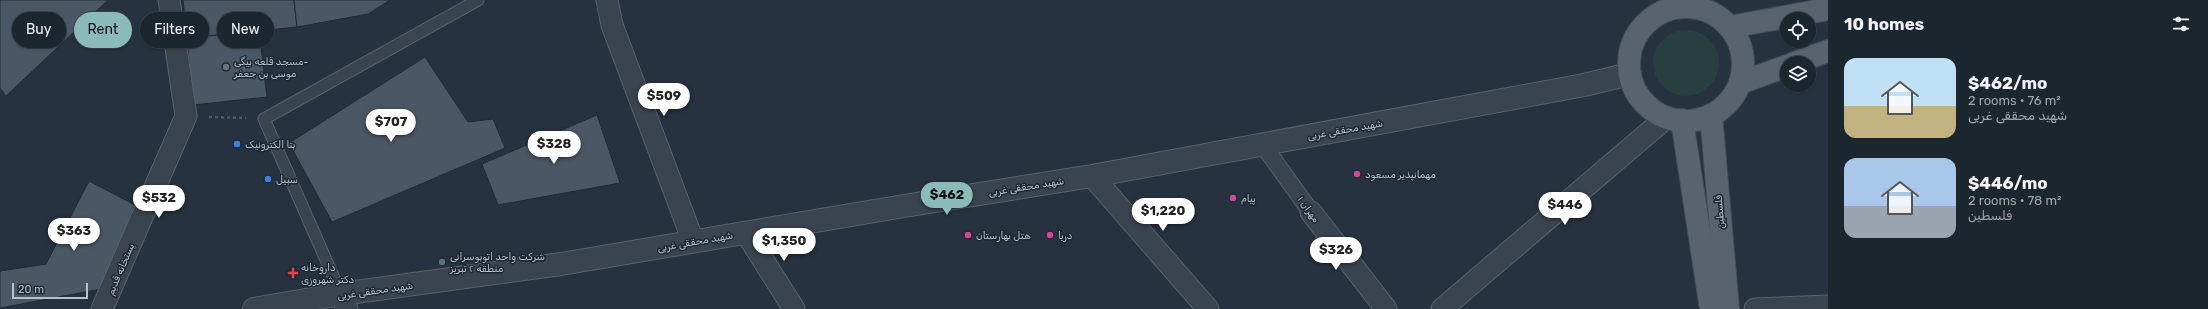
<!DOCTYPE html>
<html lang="en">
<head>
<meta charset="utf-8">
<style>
	body { margin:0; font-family:Rubik,Cairo,sans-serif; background:#29323b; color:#f1f3f6; height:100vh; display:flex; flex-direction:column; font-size:15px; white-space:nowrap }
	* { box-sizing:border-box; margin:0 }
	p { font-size:13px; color:#a0a5aa }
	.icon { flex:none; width:22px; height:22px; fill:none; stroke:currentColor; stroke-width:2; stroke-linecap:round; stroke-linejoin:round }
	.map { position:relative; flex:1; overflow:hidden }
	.drawer { display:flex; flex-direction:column; background:#1c262f; width:380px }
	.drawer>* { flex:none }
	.guide { position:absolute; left:12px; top:12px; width:380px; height:36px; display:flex; gap:8px }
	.fabs { position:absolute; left:1780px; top:12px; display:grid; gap:8px }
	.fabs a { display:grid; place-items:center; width:36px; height:36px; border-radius:50%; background:#1c262f; box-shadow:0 1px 3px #0004,0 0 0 1px #3a434b; font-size:20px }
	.scale { position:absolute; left:12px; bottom:10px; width:76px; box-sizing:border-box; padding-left:4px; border:2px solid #b6bfca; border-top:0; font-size:11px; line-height:14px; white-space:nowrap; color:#b6bfca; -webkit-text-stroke:3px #1f2934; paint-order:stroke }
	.price { position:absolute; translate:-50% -34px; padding:0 9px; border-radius:14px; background:#fff; color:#222; font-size:13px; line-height:26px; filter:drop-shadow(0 1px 2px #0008) }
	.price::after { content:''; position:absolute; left:50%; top:24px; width:12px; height:9px; margin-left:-6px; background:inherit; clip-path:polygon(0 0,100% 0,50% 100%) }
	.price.on { background:#8bbbb9; color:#111 }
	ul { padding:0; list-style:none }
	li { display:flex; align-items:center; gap:12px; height:100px; padding:0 16px }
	li span { display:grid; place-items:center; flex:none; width:112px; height:80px; border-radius:12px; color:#555 }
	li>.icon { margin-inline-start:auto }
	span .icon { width:48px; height:48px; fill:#fffc; stroke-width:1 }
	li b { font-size:17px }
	h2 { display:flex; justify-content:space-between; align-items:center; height:48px; padding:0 16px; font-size:17px }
	.pill { padding:0 14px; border-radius:18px; background:#1c262f; box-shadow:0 1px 3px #0004,0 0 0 1px #3a434b; font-size:14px; line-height:36px }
	.pill.on { background:#8bbbb9; color:#111 }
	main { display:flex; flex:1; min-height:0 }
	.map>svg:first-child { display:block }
</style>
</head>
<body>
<main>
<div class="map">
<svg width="1828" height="309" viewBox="0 0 1828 309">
	<rect width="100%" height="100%" fill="#26323f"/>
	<!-- green -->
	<circle fill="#283f40" cx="1686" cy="63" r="33"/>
	<!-- building -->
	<g fill="#4a5865" stroke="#212b36">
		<polygon points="0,0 108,0 6,96 0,88"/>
		<polygon points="183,0 294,0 297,27 187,38"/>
		<polygon points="294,0 390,0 368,14 297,27"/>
		<polygon points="259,31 267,97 193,105 187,38"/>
		<polygon points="425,57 468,122 493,119 505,148 332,222 289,143"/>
		<polygon points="597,115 620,183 498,205 482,164"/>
		<polygon points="89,181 135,205 101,289 0,308 0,271 46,264"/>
	</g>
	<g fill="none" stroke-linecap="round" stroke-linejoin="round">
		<!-- service casing -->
		<g stroke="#58626d" stroke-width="13">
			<polyline id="service" points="341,294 264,119 478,0"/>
		</g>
		<!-- pedestrian casing -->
		<g stroke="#58626d" stroke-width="18">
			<polyline id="pedestrian" points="1263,145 1311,212"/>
		</g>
		<!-- minor casing -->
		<g stroke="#58626d" stroke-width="23">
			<g id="minor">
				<polyline points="607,0 612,25 693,241"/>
				<polyline points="1092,176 1208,309"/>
				<polyline points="1311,212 1386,309"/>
				<polyline points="746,233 794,309"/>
				<polyline points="341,294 347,309"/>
				<polyline points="102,309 186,116 169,0"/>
				<polyline points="1442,309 1667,117"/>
				<polyline points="1755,309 1828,306"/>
			</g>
		</g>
		<!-- tertiary casing -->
		<g stroke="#58626d" stroke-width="24">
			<polyline id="tertiary" points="254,309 341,294 561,264 910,205 1092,176 1584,85 1630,74"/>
		</g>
		<!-- primary casing -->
		<g stroke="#434d58" stroke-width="24">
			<g id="primary">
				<circle cx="1686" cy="64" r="57"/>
				<polyline points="1730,27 1828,9"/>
				<polyline points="1794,63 1828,51"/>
				<polyline points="1740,83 1787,66"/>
				<polyline points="1711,115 1728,309"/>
				<polyline points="1682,120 1711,309"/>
			</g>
		</g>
		<!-- path -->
		<polyline stroke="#465c5d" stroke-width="2.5" stroke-dasharray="3 3" stroke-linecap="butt" points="209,117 246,118"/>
		<!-- service -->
		<use href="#service" stroke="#3a444f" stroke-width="11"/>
		<!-- pedestrian -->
		<use href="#pedestrian" stroke="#3a444f" stroke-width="16"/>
		<!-- minor -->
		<use href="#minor" stroke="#3a444f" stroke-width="21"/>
		<!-- tertiary -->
		<use href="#tertiary" stroke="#3a444f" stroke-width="22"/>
		<!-- primary -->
		<use href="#primary" stroke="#58636f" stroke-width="22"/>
	</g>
	<!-- markers -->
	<circle fill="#6b7280" stroke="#1f2934" stroke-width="1.5" cx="226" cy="67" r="4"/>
	<g fill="#3f7fe0" stroke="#1f2934" stroke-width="1.5">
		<circle cx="237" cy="144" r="4"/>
		<circle cx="268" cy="179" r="4"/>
	</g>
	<g fill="#d1479c" stroke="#1f2934" stroke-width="1.5">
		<circle cx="1357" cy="174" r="4"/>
		<circle cx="1233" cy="198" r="4"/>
		<circle cx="968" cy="235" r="4"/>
		<circle cx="1050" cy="235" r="4"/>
	</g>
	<circle fill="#5c6f8a" stroke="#1f2934" stroke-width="1.5" cx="442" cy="262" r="4"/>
	<path fill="#e0444e" stroke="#1f2934" stroke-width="1.5" d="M291 267h4v4h4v4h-4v4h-4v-4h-4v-4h4z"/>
	<g text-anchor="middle" stroke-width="3" stroke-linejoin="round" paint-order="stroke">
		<!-- poi labels -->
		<g font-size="10" fill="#b6bfca" stroke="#1f2934" text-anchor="start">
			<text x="234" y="65">مسجد قلعه بیگی-<tspan x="234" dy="12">موسی بن جعفر</tspan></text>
			<text x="245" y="148">بتا الکترونیک</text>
			<text x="1365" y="178">مهمانپذیر مسعود</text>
			<text x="276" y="183">سبیل</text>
			<text x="1241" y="202">پیام</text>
			<text x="976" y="239">هتل بهارستان</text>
			<text x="1058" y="239">دریا</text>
			<text x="450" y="260">شرکت واحد اتوبوسرانی<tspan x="450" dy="12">منطقه ۲ تبریز</tspan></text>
			<text x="301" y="271">داروخانه<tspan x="301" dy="12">دکتر شهروزی</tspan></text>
		</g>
		<!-- street labels -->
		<g font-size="10" fill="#b6bfca" stroke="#1f2934">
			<text transform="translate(1345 129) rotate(-10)" y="4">شهید محققی غربی</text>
			<text transform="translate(1026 186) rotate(-9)" y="4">شهید محققی غربی</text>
			<text transform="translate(1309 209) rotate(54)" y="4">مهران ۱</text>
			<text transform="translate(1719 212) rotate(-95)" y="4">فلسطین</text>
			<text transform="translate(695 241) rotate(-10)" y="4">شهید محققی غربی</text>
			<text transform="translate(120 269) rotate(-67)" y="4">پستخانه قدیم</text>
			<text transform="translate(375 290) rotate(-8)" y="4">شهید محققی غربی</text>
		</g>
	</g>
</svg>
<div class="fabs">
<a><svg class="icon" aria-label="locate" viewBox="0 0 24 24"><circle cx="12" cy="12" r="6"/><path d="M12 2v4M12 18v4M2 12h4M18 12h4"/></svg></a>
<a><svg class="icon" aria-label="layers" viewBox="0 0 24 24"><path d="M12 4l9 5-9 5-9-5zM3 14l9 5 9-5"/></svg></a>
</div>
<div class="scale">20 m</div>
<b class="price" style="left:664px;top:117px">$509</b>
<b class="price" style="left:391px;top:143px">$707</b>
<b class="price" style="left:554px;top:165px">$328</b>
<b class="price on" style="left:947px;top:216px">$462</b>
<b class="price" style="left:159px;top:219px">$532</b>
<b class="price" style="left:1565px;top:226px">$446</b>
<b class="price" style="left:1163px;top:232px">$1,220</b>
<b class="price" style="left:74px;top:252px">$363</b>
<b class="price" style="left:784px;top:262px">$1,350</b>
<b class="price" style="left:1336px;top:271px">$326</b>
<div class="guide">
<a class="pill">Buy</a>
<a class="pill on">Rent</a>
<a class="pill">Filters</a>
<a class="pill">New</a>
</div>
</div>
<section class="drawer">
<h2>10 homes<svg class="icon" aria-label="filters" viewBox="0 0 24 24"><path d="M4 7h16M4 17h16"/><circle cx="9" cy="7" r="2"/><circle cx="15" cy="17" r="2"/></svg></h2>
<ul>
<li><span style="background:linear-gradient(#bfe0f5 60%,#c2b280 0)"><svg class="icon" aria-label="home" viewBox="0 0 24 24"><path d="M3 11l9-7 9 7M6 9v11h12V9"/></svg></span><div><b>$462/mo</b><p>2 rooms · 76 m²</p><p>شهید محققی غربی</p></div></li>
<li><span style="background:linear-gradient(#a9c7e8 60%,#9aa5b1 0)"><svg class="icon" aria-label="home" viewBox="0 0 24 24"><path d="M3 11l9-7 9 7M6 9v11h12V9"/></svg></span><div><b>$446/mo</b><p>2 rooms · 78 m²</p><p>فلسطین</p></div></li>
</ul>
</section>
</main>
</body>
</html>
